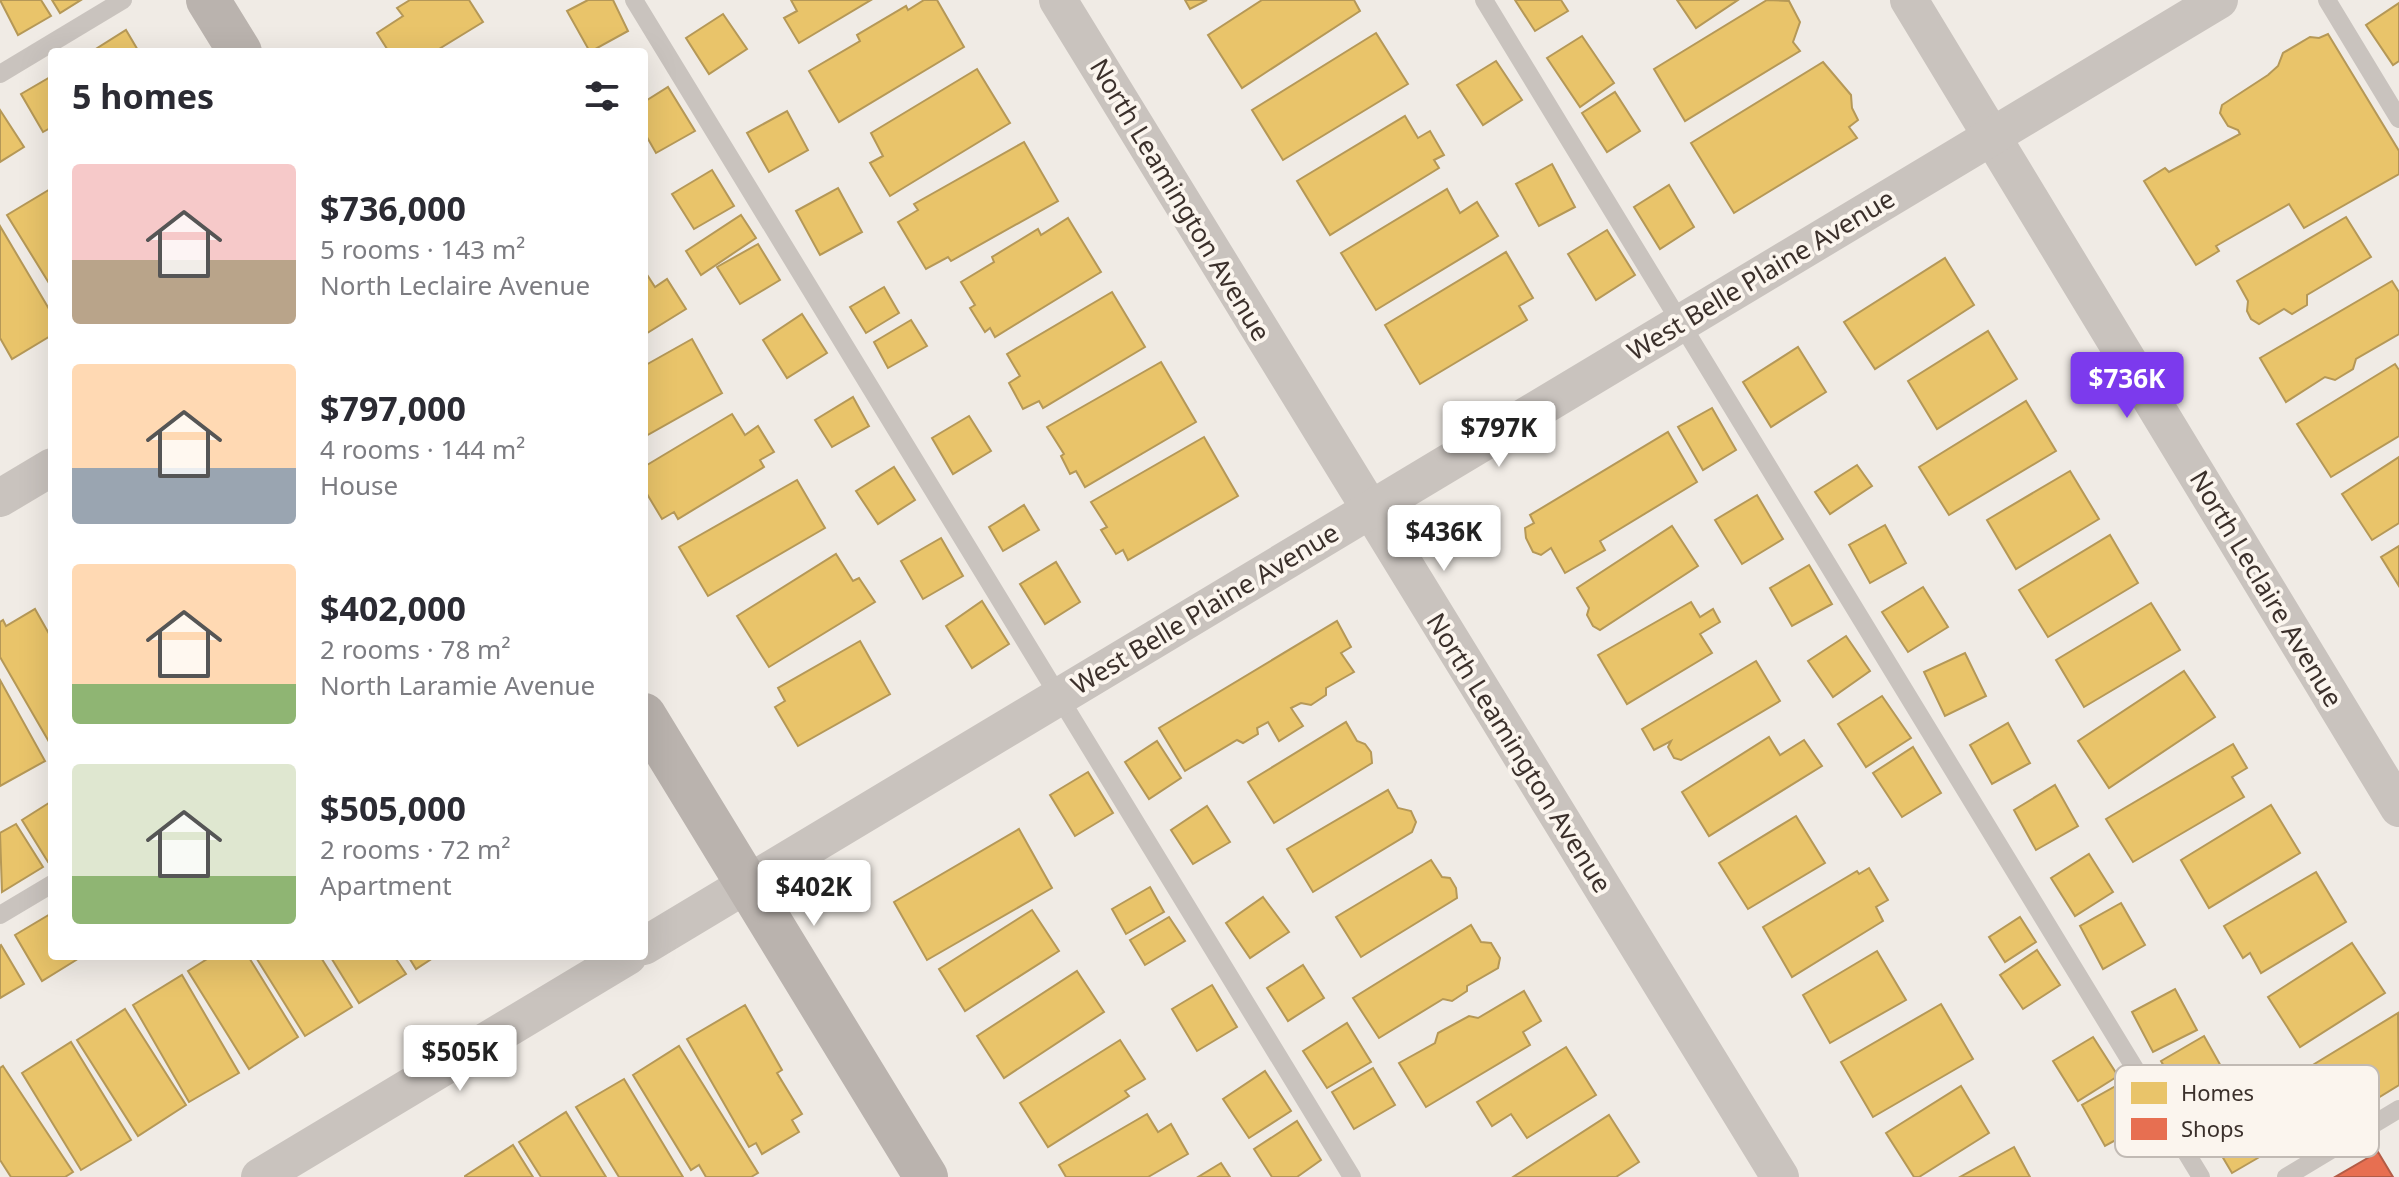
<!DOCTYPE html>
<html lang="en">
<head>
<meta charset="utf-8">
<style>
	body { margin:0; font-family:"Noto Sans",sans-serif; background:#f7f7f7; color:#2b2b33; height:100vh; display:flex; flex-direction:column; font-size:30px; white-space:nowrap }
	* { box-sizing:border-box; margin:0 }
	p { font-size:26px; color:#7c7c81 }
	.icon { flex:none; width:44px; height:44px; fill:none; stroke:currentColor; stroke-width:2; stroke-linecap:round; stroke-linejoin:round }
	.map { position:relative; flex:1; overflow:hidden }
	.drawer { position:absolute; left:48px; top:48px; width:600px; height:912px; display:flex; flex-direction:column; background:#fff; border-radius:8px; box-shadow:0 8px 32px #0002 }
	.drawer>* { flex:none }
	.price { position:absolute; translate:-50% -68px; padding:0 18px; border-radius:8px; background:#fff; color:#222; font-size:26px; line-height:52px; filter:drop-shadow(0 2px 4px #0008) }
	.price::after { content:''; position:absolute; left:50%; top:48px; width:24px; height:18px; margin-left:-12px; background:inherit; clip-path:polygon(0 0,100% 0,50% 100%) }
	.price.active { background:#7c3aed; color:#fff }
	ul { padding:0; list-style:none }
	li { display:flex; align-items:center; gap:24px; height:200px; padding:0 24px }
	li span { display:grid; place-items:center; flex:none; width:224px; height:160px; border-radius:8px; color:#555 }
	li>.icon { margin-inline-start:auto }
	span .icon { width:96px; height:96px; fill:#fffc; stroke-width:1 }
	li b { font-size:34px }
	h2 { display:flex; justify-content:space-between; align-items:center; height:96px; padding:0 24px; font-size:34px }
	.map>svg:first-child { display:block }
</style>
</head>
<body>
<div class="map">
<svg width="2399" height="1177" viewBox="0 0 2399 1177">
	<rect width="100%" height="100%" fill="#f0ebe5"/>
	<!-- homes -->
	<g fill="#e9c46a" stroke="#b59857" stroke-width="2">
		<polygon points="0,0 41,0 51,16 18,35"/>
		<polygon points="52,0 81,0 60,13"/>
		<polygon points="410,0 469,0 483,22 434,52 389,52 377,33 403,16 397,8"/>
		<polygon points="588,0 613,0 628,31 590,52 567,11"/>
		<polygon points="791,0 871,0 799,43 784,18 797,11"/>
		<polygon points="924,0 937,0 964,47 839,122 809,71 860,41 857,35 906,6 908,10"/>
		<polygon points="1185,0 1207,0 1190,9"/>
		<polygon points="1262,0 1354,0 1360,11 1242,88 1208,35"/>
		<polygon points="1515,0 1561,0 1568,11 1535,31"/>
		<polygon points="1677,0 1738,0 1696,28"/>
		<polygon points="1767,0 1789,1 1800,22 1793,42 1800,51 1685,121 1654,69"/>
		<polygon points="2399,3 2399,61 2393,65 2366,25"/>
		<polygon points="723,14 747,49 709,74 686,38"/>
		<polygon points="126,30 139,52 91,52"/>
		<polygon points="1376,33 1408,84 1283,160 1252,110"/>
		<polygon points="2328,34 2399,151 2399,174 2304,228 2289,204 2216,246 2219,251 2196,265 2144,181 2165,168 2169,172 2240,134 2238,130 2228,126 2220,113 2222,105 2268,75 2278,66 2283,53 2310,37 2319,38"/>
		<polygon points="1582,36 1614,83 1580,107 1547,58"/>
		<polygon points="1496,61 1522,100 1483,125 1457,85"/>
		<polygon points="1823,62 1851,95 1852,108 1858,120 1849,127 1857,138 1734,213 1691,143"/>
		<polygon points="977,69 1010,123 890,196 870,163 883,156 871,133"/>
		<polygon points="52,76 52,127 43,132 21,94"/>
		<polygon points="668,87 695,131 656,153 644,132 644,102"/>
		<polygon points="1615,92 1640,131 1607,152 1582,113"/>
		<polygon points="0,110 24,147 0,162"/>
		<polygon points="787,111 808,150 769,172 747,133"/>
		<polygon points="1405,116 1418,138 1430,131 1444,155 1434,160 1439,168 1330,235 1297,181"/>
		<polygon points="1024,142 1058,201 951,261 948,257 926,269 898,222 918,210 914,204"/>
		<polygon points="1552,164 1575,207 1539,226 1516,184"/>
		<polygon points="712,170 734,206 694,229 672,194"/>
		<polygon points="1669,185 1694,227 1660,249 1634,207"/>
		<polygon points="52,188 52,288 7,215"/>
		<polygon points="838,188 862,232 820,255 796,211"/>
		<polygon points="1447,189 1460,213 1477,202 1498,236 1376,310 1341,253"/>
		<polygon points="741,215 756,238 701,275 686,251"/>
		<polygon points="2346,217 2371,257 2307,295 2307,305 2292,314 2284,309 2259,324 2251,319 2247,311 2248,301 2237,281"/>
		<polygon points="1068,218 1101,272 995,337 990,328 985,332 970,308 975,305 961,282 994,262 992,257 1038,229 1041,235"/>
		<polygon points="0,226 52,314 52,335 12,359 0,338"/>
		<polygon points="1607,230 1635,275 1596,300 1568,254"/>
		<polygon points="758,244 780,280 740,304 717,267"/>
		<polygon points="1506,252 1533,298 1519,306 1527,320 1420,384 1385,325"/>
		<polygon points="1945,258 1974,305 1875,369 1844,322"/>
		<polygon points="644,270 655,287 667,279 686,309 644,335"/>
		<polygon points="2392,281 2399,292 2399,334 2356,359 2353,369 2335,380 2325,377 2286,402 2260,358"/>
		<polygon points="884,287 899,313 866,333 850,307"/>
		<polygon points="1112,292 1145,347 1043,408 1039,401 1023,409 1009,383 1020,376 1007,354"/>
		<polygon points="802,314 827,353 787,378 763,340"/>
		<polygon points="911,320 927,346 888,368 874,342"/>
		<polygon points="1988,331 2017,379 1937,429 1908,381"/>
		<polygon points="692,339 722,393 644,437 644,366"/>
		<polygon points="1798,347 1826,392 1771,427 1743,382"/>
		<polygon points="1161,362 1196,422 1085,487 1076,471 1070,474 1061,456 1064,454 1047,427"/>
		<polygon points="2395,364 2399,370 2399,436 2331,477 2297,424"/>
		<polygon points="853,397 869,426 832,447 815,420"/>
		<polygon points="2026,401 2056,451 1949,515 1919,467"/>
		<polygon points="1712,408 1736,450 1703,470 1678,427"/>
		<polygon points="732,414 745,435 758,426 774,452 760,460 764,467 678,519 674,512 662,519 644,489 647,465"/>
		<polygon points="969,416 991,451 953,474 932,438"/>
		<polygon points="1668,432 1697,482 1600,541 1605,550 1565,573 1551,548 1541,555 1533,552 1526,538 1525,528 1534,523 1530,515"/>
		<polygon points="1204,437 1238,496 1128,560 1123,550 1116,554 1101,530 1107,527 1091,502"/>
		<polygon points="2399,457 2399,523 2372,540 2342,494"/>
		<polygon points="1857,465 1872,486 1830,514 1815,492"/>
		<polygon points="894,467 915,500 878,524 856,491"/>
		<polygon points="2070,471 2099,519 2016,569 1987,520"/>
		<polygon points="797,480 825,528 708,596 679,547"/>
		<polygon points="1757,495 1783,539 1742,564 1715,520"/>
		<polygon points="1024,505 1039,530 1003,551 989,527"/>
		<polygon points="1885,525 1906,563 1870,583 1849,545"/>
		<polygon points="1672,526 1698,566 1600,630 1593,626 1587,615 1589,608 1577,588"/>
		<polygon points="2110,535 2138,583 2048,637 2019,590"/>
		<polygon points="941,538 963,576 923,599 901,561"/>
		<polygon points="2399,546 2399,586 2381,557"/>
		<polygon points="836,554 853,581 859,578 875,602 769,667 737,616"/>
		<polygon points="1056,562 1080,602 1045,624 1020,584"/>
		<polygon points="1809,565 1832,604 1792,626 1770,588"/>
		<polygon points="1923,587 1948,627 1908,652 1882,612"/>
		<polygon points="982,601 1009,644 972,668 946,626"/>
		<polygon points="1691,602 1700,617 1713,609 1720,622 1700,634 1712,653 1627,704 1598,655"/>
		<polygon points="2151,603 2180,650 2084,707 2056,660"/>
		<polygon points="35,609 52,639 52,747 0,657 0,622 3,620 6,626"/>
		<polygon points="1337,621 1351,647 1341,653 1354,672 1326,688 1326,695 1311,705 1301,703 1291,708 1303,726 1279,741 1268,722 1257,728 1258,734 1243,743 1237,740 1185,771 1159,728"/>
		<polygon points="1846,636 1870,671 1833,697 1808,661"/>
		<polygon points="860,641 890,694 798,746 775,707 785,701 778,688"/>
		<polygon points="1965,653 1986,696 1945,716 1924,672"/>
		<polygon points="1756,661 1780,701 1681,760 1674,758 1668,747 1671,741 1654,750 1642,729"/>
		<polygon points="2184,671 2215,717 2109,788 2078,741"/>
		<polygon points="0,680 45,761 0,786"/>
		<polygon points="1882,696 1911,738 1866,767 1838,724"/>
		<polygon points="1346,722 1357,741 1365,744 1371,752 1372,763 1274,823 1248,782"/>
		<polygon points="2008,723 2030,763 1992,784 1970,745"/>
		<polygon points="1769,737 1780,755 1804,740 1822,766 1709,836 1682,792"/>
		<polygon points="1157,741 1181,778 1149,799 1125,762"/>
		<polygon points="2233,744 2247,768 2232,777 2244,797 2133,862 2106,819"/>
		<polygon points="1913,747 1941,793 1902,817 1873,773"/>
		<polygon points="1088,772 1113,813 1075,836 1050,795"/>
		<polygon points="2055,785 2078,826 2036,850 2014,810"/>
		<polygon points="1388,790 1398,808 1411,811 1416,822 1412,832 1313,892 1287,849"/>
		<polygon points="52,801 52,860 48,862 22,820"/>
		<polygon points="2271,805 2300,853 2209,908 2181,860"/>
		<polygon points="1207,806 1230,842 1193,864 1171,830"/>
		<polygon points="1796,816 1825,863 1748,909 1719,863"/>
		<polygon points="16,824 43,867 2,892 0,833"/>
		<polygon points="1019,829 1052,888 927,960 894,902"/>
		<polygon points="2089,854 2113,892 2075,916 2051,878"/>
		<polygon points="1431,860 1442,877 1450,878 1456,888 1457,898 1361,957 1336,917"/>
		<polygon points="1869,868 1888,900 1876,907 1883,921 1792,977 1763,927 1857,871 1859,874"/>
		<polygon points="2316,872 2346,922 2261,973 2250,953 2243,958 2224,926"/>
		<polygon points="1150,887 1164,912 1126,934 1112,909"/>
		<polygon points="1263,897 1289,932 1250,958 1226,923"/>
		<polygon points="2121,903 2145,945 2103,969 2080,926"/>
		<polygon points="1032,910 1059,951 965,1011 939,969"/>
		<polygon points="52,913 52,956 81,957 42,981 15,935"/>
		<polygon points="1169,917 1185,941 1145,965 1130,940"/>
		<polygon points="2020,917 2036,942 2005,962 1989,937"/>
		<polygon points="1471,925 1481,942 1491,943 1500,958 1498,968 1467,986 1467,991 1452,1001 1443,999 1379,1038 1353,998"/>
		<polygon points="2352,943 2385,993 2300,1047 2268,997"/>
		<polygon points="1,945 24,984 0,998 0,946"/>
		<polygon points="2037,950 2060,985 2023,1009 2000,975"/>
		<polygon points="1877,951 1906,1000 1830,1043 1803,995"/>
		<polygon points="212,956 248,956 298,1037 249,1069 188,971"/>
		<polygon points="255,956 320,956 352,1007 305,1036"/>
		<polygon points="330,956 394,956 406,974 359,1003"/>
		<polygon points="408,956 436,956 416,969"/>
		<polygon points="1303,965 1324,998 1288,1021 1267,988"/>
		<polygon points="1077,971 1104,1012 1004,1078 977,1036"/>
		<polygon points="182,975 239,1073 189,1102 133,1005"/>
		<polygon points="1212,985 1237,1027 1197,1051 1172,1009"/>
		<polygon points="2175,989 2197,1030 2153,1052 2132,1012"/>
		<polygon points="1524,991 1541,1021 1523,1032 1530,1045 1426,1107 1399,1063 1435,1043 1438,1033 1469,1016 1478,1018"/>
		<polygon points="1941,1004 1973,1059 1873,1117 1841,1062"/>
		<polygon points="745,1005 782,1070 777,1073 802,1114 792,1120 799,1132 762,1154 756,1143 749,1147 687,1039"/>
		<polygon points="125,1009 186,1105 138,1136 77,1040"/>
		<polygon points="2398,1013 2399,1085 2326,1130 2293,1077"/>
		<polygon points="1347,1023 1371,1062 1327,1088 1303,1051"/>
		<polygon points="2204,1036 2231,1084 2188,1108 2161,1061"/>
		<polygon points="2093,1037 2118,1076 2078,1101 2053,1061"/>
		<polygon points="1120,1040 1145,1079 1125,1091 1129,1096 1048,1147 1020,1103"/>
		<polygon points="71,1042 131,1140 81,1170 22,1073"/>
		<polygon points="679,1046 758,1173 751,1177 706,1177 699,1165 691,1170 633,1075"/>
		<polygon points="1566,1047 1596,1095 1527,1138 1511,1114 1492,1126 1477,1102"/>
		<polygon points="3,1066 73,1172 65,1177 11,1177 0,1160 0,1068"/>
		<polygon points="1373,1068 1395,1105 1354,1129 1332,1092"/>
		<polygon points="1265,1071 1291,1111 1249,1138 1223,1099"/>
		<polygon points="624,1079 683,1177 619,1177 576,1107"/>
		<polygon points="2121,1083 2145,1124 2105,1146 2082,1105"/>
		<polygon points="1961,1086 1989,1133 1919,1177 1914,1177 1886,1133"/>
		<polygon points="2250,1104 2275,1148 2232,1173 2206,1129"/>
		<polygon points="566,1112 606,1177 541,1177 519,1142"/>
		<polygon points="1147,1114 1158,1132 1171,1124 1188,1154 1148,1177 1066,1177 1059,1165"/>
		<polygon points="1609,1115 1639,1162 1616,1177 1513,1177"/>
		<polygon points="1297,1121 1321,1160 1297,1177 1272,1177 1254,1149"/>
		<polygon points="513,1145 533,1177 465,1177 465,1176"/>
		<polygon points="2014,1147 2030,1177 1960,1177"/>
		<polygon points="1221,1163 1230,1177 1198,1177"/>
	</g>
	<!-- shops -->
	<polygon fill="#e76f51" stroke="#b35c46" stroke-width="2" points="2378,1152 2393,1177 2335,1177"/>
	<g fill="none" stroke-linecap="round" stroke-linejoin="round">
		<!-- lane -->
		<g stroke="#c9c3be" stroke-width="18">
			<polyline points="634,0 1352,1177"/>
			<polyline points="1484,0 2201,1177"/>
			<polyline points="2327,0 2399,119"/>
			<polyline points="0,74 123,0"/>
			<polyline points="0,915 52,884"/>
			<polyline points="2286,1177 2399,1109"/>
		</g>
		<!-- street -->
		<g stroke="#c9c3be" stroke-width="38">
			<polyline points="1058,0 1780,1177"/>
			<polyline points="1909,0 2399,808"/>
			<polyline points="0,498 52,467"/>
			<polyline points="644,946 2219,0"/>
			<polyline points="260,1177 628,956"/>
		</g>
		<!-- secondary -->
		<g stroke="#bab3ae" stroke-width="44">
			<polyline points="208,0 240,52"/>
			<polyline points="644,715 926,1177"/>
		</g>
	</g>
	<g text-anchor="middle" stroke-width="8" stroke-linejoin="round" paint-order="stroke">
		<!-- street labels -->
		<g font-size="26" fill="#3b302b" stroke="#fbf5ee">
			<text transform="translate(1180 200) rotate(59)" y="9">North Leamington Avenue</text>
			<text transform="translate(1761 275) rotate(-31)" y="9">West Belle Plaine Avenue</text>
			<text transform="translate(2266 589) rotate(59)" y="9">North Leclaire Avenue</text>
			<text transform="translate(1205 609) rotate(-31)" y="9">West Belle Plaine Avenue</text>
			<text transform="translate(1519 753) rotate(58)" y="9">North Leamington Avenue</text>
		</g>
	</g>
	<!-- legend -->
	<rect x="2115" y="1065" width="264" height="92" rx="12" fill="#fbf5ee" stroke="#c1bab4" stroke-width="2"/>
	<rect x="2131" y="1082" width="36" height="22" fill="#e9c46a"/>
	<rect x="2131" y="1118" width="36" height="22" fill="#e76f51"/>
	<g font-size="22" fill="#3b302b">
		<text x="2181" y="1101">Homes</text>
		<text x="2181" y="1137">Shops</text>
	</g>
</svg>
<b class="price active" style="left:2127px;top:420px">$736K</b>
<b class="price" style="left:1499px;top:469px">$797K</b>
<b class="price" style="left:1444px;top:573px">$436K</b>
<b class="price" style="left:814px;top:928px">$402K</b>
<b class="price" style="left:460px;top:1093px">$505K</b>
<section class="drawer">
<h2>5 homes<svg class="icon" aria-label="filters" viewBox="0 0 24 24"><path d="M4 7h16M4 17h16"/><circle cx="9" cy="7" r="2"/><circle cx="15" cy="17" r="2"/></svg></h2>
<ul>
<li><span style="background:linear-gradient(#f6c9c9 60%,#b9a48a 0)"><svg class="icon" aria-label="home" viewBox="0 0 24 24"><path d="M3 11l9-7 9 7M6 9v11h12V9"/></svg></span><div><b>$736,000</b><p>5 rooms · 143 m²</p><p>North Leclaire Avenue</p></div></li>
<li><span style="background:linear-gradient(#ffd9b3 65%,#9aa5b1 0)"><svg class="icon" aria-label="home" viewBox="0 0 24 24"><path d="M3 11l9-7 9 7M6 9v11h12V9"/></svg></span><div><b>$797,000</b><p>4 rooms · 144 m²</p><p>House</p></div></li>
<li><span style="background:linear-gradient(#ffd9b3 75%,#8fb573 0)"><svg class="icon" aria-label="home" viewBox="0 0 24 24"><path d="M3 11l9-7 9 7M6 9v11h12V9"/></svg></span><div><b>$402,000</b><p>2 rooms · 78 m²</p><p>North Laramie Avenue</p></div></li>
<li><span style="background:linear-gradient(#dfe7d0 70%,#8fb573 0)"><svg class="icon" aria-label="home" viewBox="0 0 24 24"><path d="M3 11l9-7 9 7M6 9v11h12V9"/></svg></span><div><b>$505,000</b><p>2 rooms · 72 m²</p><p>Apartment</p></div></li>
</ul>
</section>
</div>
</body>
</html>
